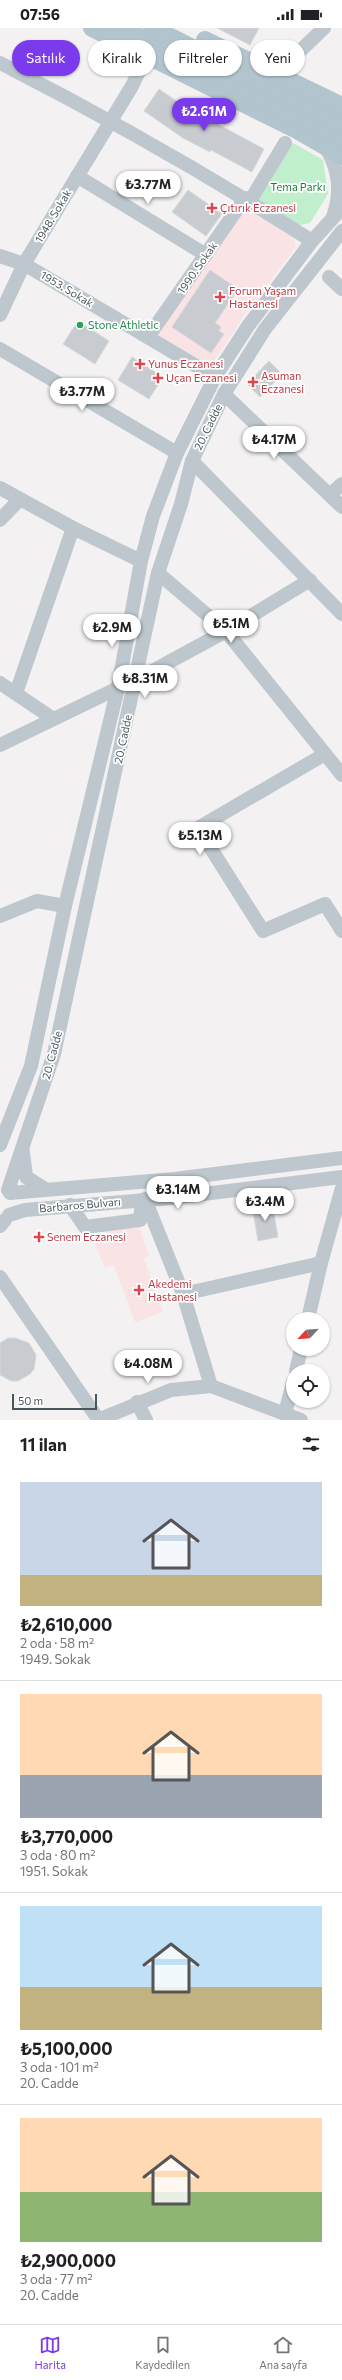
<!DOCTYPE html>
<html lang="tr">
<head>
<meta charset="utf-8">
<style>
	body { margin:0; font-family:Commissioner,sans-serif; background:#f2f2f2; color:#202124; height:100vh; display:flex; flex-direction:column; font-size:15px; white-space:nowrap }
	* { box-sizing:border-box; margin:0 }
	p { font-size:13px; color:#757577 }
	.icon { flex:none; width:22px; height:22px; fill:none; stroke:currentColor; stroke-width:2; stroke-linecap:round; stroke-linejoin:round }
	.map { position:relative; height:1392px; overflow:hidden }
	.panel { display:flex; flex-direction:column; background:#fff; flex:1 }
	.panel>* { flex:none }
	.banner { position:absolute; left:12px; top:12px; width:318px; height:36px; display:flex; gap:8px }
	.needle { width:26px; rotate:244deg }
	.controls { position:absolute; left:286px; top:1284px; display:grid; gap:8px }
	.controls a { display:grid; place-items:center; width:44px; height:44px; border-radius:50%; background:#fff; box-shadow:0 1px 3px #0004; font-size:20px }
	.scale { position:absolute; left:12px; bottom:10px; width:85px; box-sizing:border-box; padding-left:4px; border:2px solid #49575d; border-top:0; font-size:11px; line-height:14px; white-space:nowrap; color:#49575d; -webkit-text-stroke:3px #fff; paint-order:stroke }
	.price { position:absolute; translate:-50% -34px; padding:0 9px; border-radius:14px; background:#fff; color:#222; font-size:13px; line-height:26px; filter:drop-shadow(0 1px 2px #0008) }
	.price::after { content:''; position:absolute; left:50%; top:24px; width:12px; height:9px; margin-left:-6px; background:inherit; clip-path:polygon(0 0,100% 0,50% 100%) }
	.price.current { background:#7c3aed; color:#fff }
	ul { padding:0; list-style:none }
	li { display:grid; align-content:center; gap:8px; height:212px; padding:0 20px }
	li+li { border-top:1px solid #e0e0e0 }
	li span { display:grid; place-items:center; height:124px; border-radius:0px; color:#555 }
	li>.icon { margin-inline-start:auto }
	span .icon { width:72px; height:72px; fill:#fffc; stroke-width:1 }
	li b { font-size:17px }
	h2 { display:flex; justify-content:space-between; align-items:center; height:48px; padding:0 20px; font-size:17px }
	.tag { padding:0 14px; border-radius:18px; background:#fff; box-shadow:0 1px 3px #0004; font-size:14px; line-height:36px }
	.tag.current { background:#7c3aed; color:#fff }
	.status { display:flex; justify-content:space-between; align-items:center; height:28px; padding:0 20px; background:#fff; direction:ltr }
	.status svg { height:11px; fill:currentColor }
	.tab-bar { display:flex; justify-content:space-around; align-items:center; height:56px; border-top:1px solid #e0e0e0; background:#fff; font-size:11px; color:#757577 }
	.tab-bar a { display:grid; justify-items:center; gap:2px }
	.tab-bar .current { color:#7c3aed }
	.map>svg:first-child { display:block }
</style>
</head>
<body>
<div class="status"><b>07:56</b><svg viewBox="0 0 49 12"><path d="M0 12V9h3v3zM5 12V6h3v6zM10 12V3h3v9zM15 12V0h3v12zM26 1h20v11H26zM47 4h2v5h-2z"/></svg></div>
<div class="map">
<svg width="342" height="1392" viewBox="0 0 342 1392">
	<rect width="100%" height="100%" fill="#f3f1f1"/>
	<!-- medical -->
	<g fill="#fae3e4">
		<polygon points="247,179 294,210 296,219 246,285 213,335 209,337 159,308 159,304"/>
		<polygon points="129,1197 130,1201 139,1199 149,1228 144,1230 163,1284 135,1294 114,1237 105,1240 95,1216 108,1211 106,1204 109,1201"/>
	</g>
	<!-- green -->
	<polygon fill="#c1eecd" points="293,115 323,132 328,166 310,195 300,197 257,172"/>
	<!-- building -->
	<g fill="#c8ccd0" stroke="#d5d8dc">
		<polygon points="217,0 259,0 250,17"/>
		<polygon points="159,61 196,87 197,85 264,121 252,144 211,122 210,124 183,110 144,83"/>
		<polygon points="188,162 222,186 206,208 172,184"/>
		<polygon points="210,242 238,261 215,295 221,299 219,303 224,306 211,325 172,299"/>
		<polygon points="78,293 109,313 95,336 63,316"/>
		<polygon points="132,329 163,349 149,371 118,352"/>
		<polygon points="269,333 282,346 260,369 247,356"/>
		<polygon points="272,1175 278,1209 258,1213 252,1177"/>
		<polygon points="8,1310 15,1310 29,1315 36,1327 34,1341 30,1346 18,1353 11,1353 0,1347 0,1315"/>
	</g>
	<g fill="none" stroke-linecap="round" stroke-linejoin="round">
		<!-- minor -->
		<g stroke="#bdc7cd" stroke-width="14">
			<path d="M0,35C108,90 210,148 312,213"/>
			<polyline points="276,46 324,0"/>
			<path d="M325,118C339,141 342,163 333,189"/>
			<polyline points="77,148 206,227"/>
			<polyline points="250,173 285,115"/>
			<polyline points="0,228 24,236 215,349"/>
			<polyline points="329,249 342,261"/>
			<polyline points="0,287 24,236 132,58 146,29"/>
			<polyline points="148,309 245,170"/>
			<polyline points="0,321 177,425"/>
			<polyline points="224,366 342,479"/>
			<polyline points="192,433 342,586"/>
			<polyline points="0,460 73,500 141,533"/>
			<polyline points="330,467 342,456"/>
			<polyline points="0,492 20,471"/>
			<polyline points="158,545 226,603 342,747"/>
			<polyline points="136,652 226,603 310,552"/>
			<polyline points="0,655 52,690"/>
			<polyline points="16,665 73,500"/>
			<polyline points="0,717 118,660"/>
			<polyline points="325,726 198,800 263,903 325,876 342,903"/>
			<polyline points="0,888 37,873 65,878"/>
			<polyline points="0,1117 31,1038 65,878 118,660 141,533 153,488 177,425 215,349 248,298 312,213 342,180"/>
			<polyline points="23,1124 26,1149 45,1161"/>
			<polyline points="8,1162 54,1026 158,545 181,476 192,433 224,366 265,301 342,203"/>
			<polyline points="10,1165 174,1151 342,1130"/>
			<polyline points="145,1171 183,1266 211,1358"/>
			<polyline points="70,1177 85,1199 140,1192 142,1172"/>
			<polyline points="9,1187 25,1182 171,1170 342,1149"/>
			<polyline points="0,1198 5,1192"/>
			<polyline points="0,1249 98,1391"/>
			<polyline points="183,1266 321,1235"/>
			<polyline points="308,1291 321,1235 342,1160"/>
			<polyline points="296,1343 301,1321"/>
			<polyline points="137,1374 146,1392"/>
			<polyline points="285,1386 293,1354"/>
			<polyline points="98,1392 171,1362 211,1358 301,1392"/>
		</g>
		<!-- major -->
		<g stroke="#b2c4ce" stroke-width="18">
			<polyline points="92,0 297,102 342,128"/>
			<polyline points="122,0 342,112"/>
			<polyline points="153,0 342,96"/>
			<polyline points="205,12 342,78"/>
		</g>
	</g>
	<!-- markers -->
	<g fill="#e0444e" stroke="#fff" stroke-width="1.5">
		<path d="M210 174h4v4h4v4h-4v4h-4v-4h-4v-4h4z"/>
		<path d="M218 263h4v4h4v4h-4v4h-4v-4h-4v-4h4z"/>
		<path d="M138 330h4v4h4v4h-4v4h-4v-4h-4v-4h4z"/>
		<path d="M156 344h4v4h4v4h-4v4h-4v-4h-4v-4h4z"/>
		<path d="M251 348h4v4h4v4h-4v4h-4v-4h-4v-4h4z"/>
		<path d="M37 1203h4v4h4v4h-4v4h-4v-4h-4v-4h4z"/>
		<path d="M137 1256h4v4h4v4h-4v4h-4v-4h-4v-4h4z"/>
	</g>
	<circle fill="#2e9e5b" stroke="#fff" stroke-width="1.5" cx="80" cy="297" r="4"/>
	<g text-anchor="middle" stroke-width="3.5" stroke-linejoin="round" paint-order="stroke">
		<!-- park labels -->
		<g font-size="11" fill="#1b7d3f" stroke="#fff">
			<text x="298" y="163">Tema Parkı</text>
		</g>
		<!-- health labels -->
		<g font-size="11" fill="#be3a42" stroke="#fff" text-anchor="start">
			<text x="220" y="184">Çıtırık Eczanesi</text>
			<text x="229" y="267">Forum Yaşam<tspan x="229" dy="13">Hastanesi</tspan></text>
			<text x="148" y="340">Yunus Eczanesi</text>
			<text x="261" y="352">Asuman<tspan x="261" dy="13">Eczanesi</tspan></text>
			<text x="166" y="354">Uçan Eczanesi</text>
			<text x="47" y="1213">Senem Eczanesi</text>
			<text x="148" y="1260">Akedemi<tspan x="148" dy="13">Hastanesi</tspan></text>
		</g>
		<!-- street labels -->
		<g font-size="11" fill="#49575d" stroke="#fff">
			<text transform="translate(53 188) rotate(-59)" y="4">1948. Sokak</text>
			<text transform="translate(197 240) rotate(-55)" y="4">1990. Sokak</text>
			<text transform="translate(67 261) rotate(31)" y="4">1953. Sokak</text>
			<text transform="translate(208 399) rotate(-64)" y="4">20. Cadde</text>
			<text transform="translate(123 711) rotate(-78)" y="4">20. Cadde</text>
			<text transform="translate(52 1027) rotate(-75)" y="4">20. Cadde</text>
			<text transform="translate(80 1177) rotate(-5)" y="4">Barbaros Bulvarı</text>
		</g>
		<!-- leisure labels -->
		<g font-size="11" fill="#27864d" stroke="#fff" text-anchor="start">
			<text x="88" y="301">Stone Athletic</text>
		</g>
	</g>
</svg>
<div class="controls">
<a><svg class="needle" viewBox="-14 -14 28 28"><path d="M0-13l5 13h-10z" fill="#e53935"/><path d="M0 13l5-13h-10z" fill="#757577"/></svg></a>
<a><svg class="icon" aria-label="locate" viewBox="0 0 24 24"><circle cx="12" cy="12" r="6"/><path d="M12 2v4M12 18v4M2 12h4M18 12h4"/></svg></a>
</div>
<div class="scale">50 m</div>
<b class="price current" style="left:204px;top:104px">₺2.61M</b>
<b class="price" style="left:148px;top:177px">₺3.77M</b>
<b class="price" style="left:82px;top:384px">₺3.77M</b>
<b class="price" style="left:274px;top:432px">₺4.17M</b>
<b class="price" style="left:231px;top:616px">₺5.1M</b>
<b class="price" style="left:112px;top:620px">₺2.9M</b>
<b class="price" style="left:145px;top:671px">₺8.31M</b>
<b class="price" style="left:200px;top:828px">₺5.13M</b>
<b class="price" style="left:178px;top:1182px">₺3.14M</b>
<b class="price" style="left:265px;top:1194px">₺3.4M</b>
<b class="price" style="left:148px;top:1356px">₺4.08M</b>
<div class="banner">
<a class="tag current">Satılık</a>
<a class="tag">Kiralık</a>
<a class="tag">Filtreler</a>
<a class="tag">Yeni</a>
</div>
</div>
<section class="panel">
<h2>11 ilan<svg class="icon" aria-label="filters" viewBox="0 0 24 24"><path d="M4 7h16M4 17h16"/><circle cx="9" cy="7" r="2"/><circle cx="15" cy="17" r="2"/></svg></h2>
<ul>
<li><span style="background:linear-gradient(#c9d6e8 75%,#c2b280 0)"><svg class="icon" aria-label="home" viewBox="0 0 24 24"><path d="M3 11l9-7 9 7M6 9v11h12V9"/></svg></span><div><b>₺2,610,000</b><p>2 oda · 58 m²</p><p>1949. Sokak</p></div></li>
<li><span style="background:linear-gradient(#ffd9b3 65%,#9aa5b1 0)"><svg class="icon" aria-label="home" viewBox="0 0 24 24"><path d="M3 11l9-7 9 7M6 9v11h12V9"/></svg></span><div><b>₺3,770,000</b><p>3 oda · 80 m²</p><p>1951. Sokak</p></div></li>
<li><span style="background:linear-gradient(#bfe0f5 65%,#c2b280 0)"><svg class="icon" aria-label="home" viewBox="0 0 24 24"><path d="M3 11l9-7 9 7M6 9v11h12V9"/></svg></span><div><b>₺5,100,000</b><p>3 oda · 101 m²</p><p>20. Cadde</p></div></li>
<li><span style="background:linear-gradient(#ffd9b3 60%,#8fb573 0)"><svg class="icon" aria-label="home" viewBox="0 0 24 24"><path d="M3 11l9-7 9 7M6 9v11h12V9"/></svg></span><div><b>₺2,900,000</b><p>3 oda · 77 m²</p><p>20. Cadde</p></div></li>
</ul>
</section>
<nav class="tab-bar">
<a class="current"><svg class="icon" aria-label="map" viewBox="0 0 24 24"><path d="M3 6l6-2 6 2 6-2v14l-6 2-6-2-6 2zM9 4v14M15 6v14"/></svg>Harita</a>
<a><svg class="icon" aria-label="saved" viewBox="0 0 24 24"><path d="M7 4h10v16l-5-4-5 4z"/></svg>Kaydedilen</a>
<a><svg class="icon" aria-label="home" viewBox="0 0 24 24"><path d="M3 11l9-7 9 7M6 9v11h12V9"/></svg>Ana sayfa</a>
</nav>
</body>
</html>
